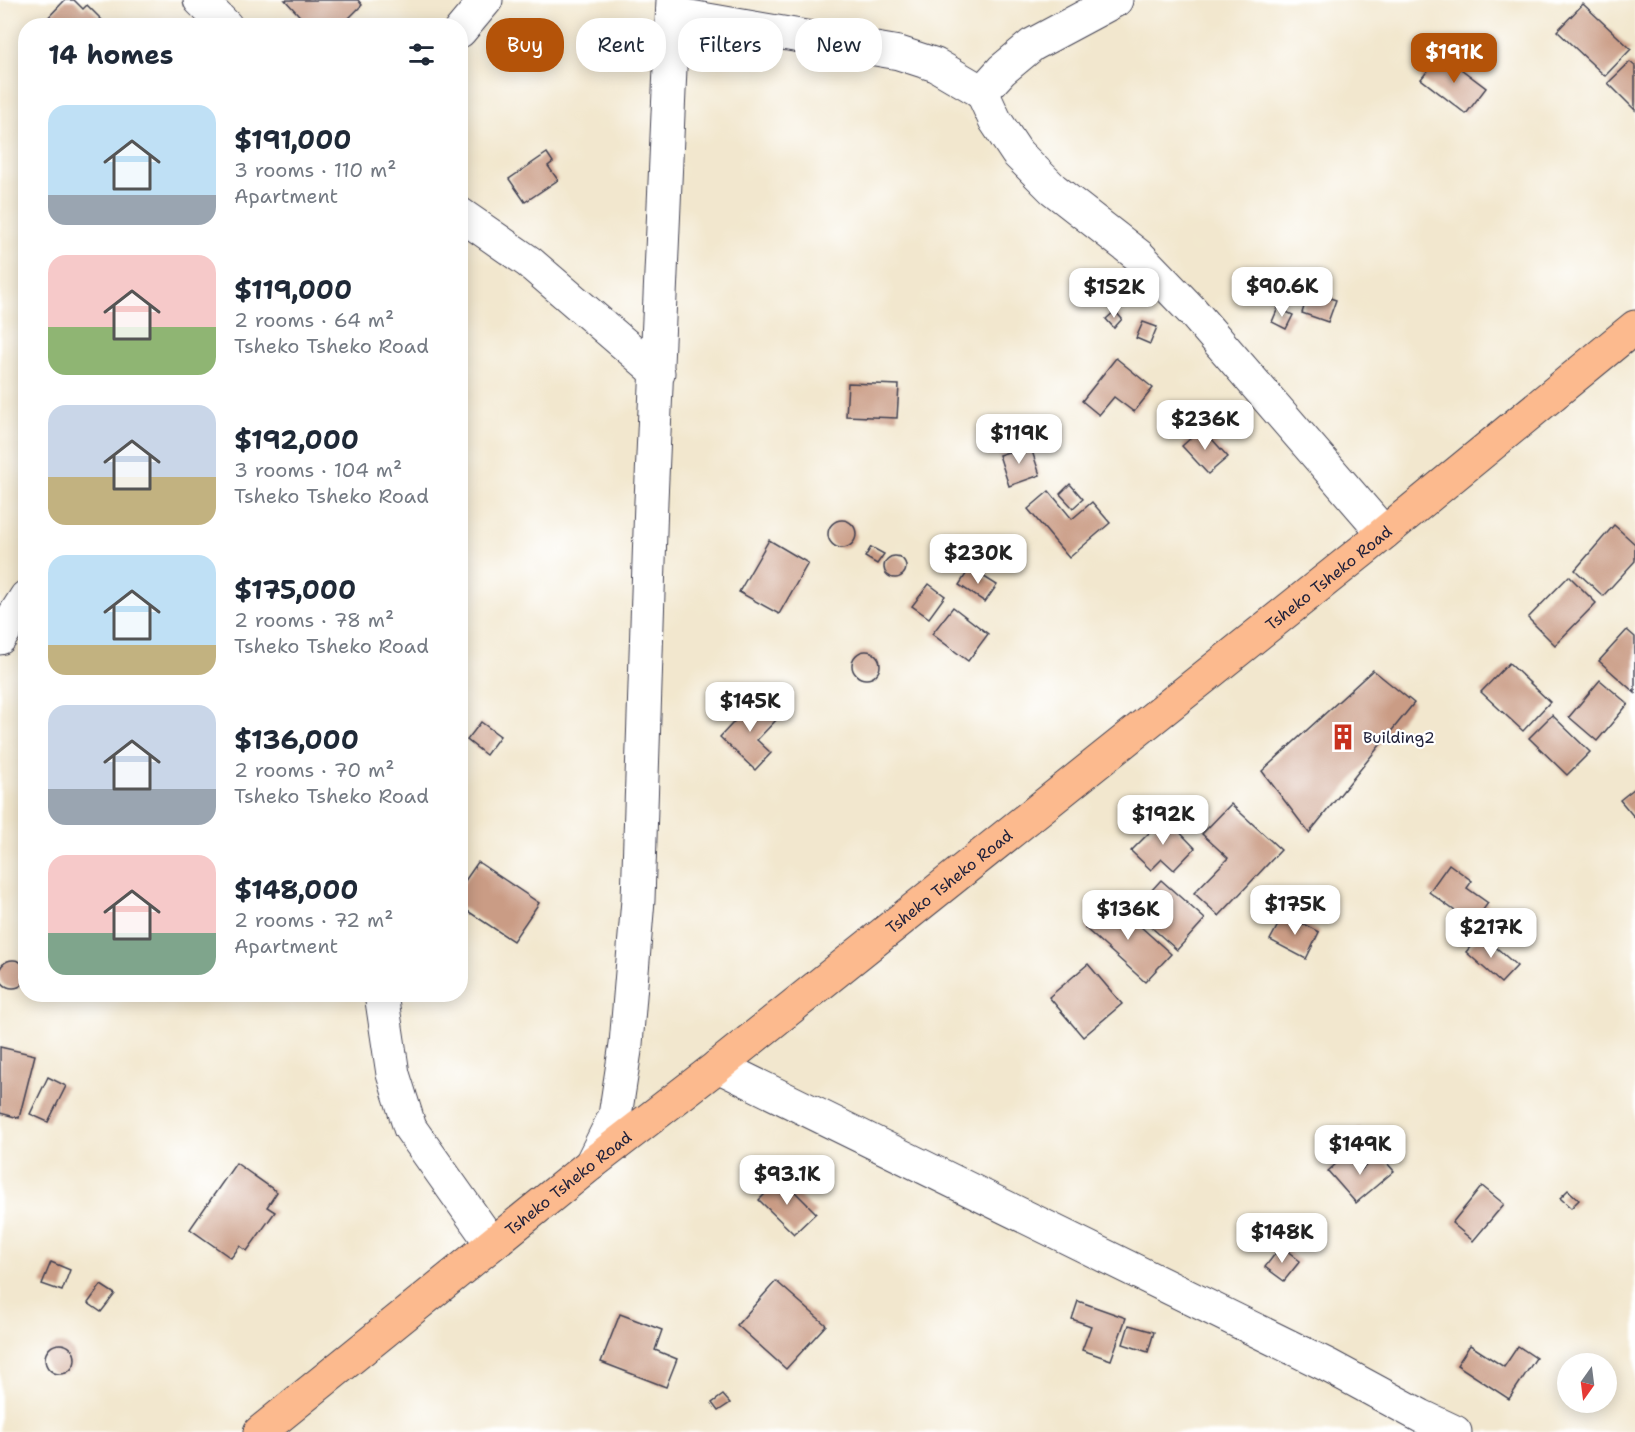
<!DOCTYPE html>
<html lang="en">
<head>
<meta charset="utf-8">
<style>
	body { margin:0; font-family:"Shantell Sans",sans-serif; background:#f6f6f7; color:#1f2937; height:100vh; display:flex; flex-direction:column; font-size:22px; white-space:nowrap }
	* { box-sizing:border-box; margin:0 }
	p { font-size:20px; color:#747a83 }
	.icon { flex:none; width:33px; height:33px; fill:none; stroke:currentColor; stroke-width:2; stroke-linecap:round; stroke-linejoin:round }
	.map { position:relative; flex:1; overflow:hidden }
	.details { position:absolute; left:18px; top:18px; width:450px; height:984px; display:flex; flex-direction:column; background:#fff; border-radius:24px; box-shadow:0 3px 15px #0003 }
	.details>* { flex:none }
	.banner { position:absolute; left:486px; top:18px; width:570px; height:54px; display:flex; gap:12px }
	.needle { width:39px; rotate:194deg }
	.tools { position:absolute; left:1557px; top:1353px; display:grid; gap:12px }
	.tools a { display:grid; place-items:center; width:60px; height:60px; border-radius:50%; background:#fff; box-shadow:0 3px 15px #0003; font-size:30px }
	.price { position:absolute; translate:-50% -51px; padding:0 14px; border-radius:12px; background:#fff; color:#222; font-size:20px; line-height:39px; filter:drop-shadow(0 2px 3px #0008) }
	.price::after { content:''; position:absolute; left:50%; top:36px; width:18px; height:14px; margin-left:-9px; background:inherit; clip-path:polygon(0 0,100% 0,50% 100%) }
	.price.on { background:#b45309; color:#fff }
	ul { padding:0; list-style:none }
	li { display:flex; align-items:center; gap:18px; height:150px; padding:0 30px }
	li span { display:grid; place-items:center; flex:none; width:168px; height:120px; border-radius:18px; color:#555 }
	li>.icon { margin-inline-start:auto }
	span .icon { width:72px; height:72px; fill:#fffc; stroke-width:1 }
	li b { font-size:26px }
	h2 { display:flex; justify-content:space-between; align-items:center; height:72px; padding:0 30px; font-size:26px }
	.tag { padding:0 21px; border-radius:24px; background:#fff; box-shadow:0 3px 15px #0003; font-size:21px; line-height:54px }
	.tag.on { background:#b45309; color:#fff }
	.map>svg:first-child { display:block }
</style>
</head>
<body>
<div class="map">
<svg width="1635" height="1432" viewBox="0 0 1635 1432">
	<rect width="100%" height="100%" fill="#fff"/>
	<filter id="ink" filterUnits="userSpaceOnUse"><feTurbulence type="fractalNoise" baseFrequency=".0167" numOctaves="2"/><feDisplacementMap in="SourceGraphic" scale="12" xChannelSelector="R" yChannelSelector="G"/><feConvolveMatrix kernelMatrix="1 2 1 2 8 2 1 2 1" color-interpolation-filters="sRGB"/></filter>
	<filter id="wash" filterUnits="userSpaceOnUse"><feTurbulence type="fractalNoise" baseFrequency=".008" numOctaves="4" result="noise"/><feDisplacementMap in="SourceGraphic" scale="24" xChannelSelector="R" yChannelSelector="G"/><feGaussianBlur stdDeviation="1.35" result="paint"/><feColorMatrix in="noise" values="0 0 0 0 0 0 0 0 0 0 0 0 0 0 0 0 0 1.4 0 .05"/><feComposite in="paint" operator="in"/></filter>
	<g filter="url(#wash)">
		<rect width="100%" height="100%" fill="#f2e7ce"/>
		<g id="blocks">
			<!-- building -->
			<g fill="#ca9c85">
				<polygon points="65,0 74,0 83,9 87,5 108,26 40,26"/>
				<polygon points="285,0 358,0 362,5 341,26 318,26 316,24 309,26"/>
				<polygon points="1583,4 1631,49 1605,76 1557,31"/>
				<polygon points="1441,54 1486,88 1466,114 1421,79"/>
				<polygon points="1630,62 1635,66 1635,110 1608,83"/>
				<polygon points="547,153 553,162 548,166 558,180 525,202 509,179"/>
				<polygon points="1309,291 1336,300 1328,322 1302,313"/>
				<polygon points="1278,308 1293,315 1286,329 1272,322"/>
				<polygon points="1115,311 1122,319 1114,328 1106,319"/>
				<polygon points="1143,322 1157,327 1150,344 1136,338"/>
				<polygon points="1116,358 1153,388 1134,412 1114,397 1099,415 1082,401"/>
				<polygon points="848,383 899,385 897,418 846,416"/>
				<polygon points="1202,428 1228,457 1208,474 1182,446"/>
				<polygon points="1030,445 1040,475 1009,486 999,455"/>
				<polygon points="1070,484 1083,499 1073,508 1060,494"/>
				<polygon points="1049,491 1072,519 1092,502 1110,523 1069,558 1028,509"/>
				<circle cx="842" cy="534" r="14"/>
				<polygon points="1614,525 1635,544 1635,561 1603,596 1575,570"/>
				<polygon points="769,540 808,563 779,614 739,592"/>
				<polygon points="871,547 884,554 877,564 865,557"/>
				<circle cx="895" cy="567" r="11"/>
				<polygon points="970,568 997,585 985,602 959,585"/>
				<polygon points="1569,576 1596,603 1555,645 1528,618"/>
				<polygon points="929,584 945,596 929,618 912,606"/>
				<polygon points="953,607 988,634 968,661 932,634"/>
				<polygon points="1627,630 1635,637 1635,693 1599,661"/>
				<circle cx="866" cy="665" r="14"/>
				<polygon points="1509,663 1550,702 1523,731 1481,692"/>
				<polygon points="1373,670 1414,703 1309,833 1262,771"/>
				<polygon points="1600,680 1628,704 1597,741 1569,717"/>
				<polygon points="756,698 778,718 757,740 771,753 755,770 720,737"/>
				<polygon points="1552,715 1590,752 1567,775 1529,738"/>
				<polygon points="481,722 500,736 486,755 467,740"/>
				<polygon points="1635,788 1635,818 1620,800"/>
				<polygon points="1231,804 1281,850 1219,916 1194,893 1228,858 1202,834"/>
				<polygon points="1165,817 1195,848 1174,870 1162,859 1151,870 1131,851"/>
				<polygon points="478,862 539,903 513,941 460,906 460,888"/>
				<polygon points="1449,864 1472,881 1467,888 1488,903 1473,924 1429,892"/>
				<polygon points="1161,880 1205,919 1177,950 1133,911"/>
				<polygon points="1110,899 1171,954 1145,982 1085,928"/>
				<polygon points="1284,914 1319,932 1306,959 1270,940"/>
				<polygon points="1481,934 1517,966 1501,983 1466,952"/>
				<circle cx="13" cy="974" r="14"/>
				<polygon points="1088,964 1122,1004 1083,1037 1049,997"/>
				<polygon points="0,1047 35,1055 19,1118 0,1113"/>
				<polygon points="48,1077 66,1086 48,1122 30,1114"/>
				<polygon points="1359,1127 1366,1135 1355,1145 1349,1137"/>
				<polygon points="1379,1154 1394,1171 1356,1203 1328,1171 1346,1155 1360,1171"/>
				<polygon points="236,1163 277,1192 267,1207 275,1212 247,1251 240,1246 231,1258 190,1229"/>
				<polygon points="781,1178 816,1213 794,1234 759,1200"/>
				<polygon points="1482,1186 1504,1204 1473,1241 1452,1223"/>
				<polygon points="1568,1190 1579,1200 1571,1208 1560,1198"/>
				<polygon points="1281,1246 1300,1261 1284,1281 1265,1267"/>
				<polygon points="51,1262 70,1270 62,1291 42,1284"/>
				<polygon points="776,1281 826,1325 786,1369 737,1325"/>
				<polygon points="101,1285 115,1294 101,1312 88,1303"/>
				<polygon points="1078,1301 1126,1318 1111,1360 1082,1350 1091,1326 1072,1319"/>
				<polygon points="620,1314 662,1330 655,1350 677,1359 666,1387 601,1362"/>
				<polygon points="1129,1325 1154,1332 1148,1352 1123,1344"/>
				<circle cx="60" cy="1359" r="15"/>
				<polygon points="1470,1345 1504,1367 1518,1346 1536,1358 1509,1399 1457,1365"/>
				<polygon points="723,1395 730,1403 718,1411 712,1403"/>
			</g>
		</g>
	</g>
	<g filter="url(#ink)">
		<use href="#blocks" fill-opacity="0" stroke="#414051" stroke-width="1.5"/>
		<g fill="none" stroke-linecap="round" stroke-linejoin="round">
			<!-- minor casing -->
			<g stroke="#414051" stroke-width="35">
				<g id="minor">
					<polyline points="200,0 226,26"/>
					<polyline points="673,14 899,53 936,65 982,92 995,120 1017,153 1053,189 1139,256 1192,311 1384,533"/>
					<polyline points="460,31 486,0"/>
					<polyline points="982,92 1002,70 1032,45 1116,0"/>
					<polyline points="460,214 529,262 658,373"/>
					<polyline points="0,638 26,597"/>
					<polyline points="381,994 393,1074 410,1128 492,1244"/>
					<polyline points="718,1066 1327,1365 1421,1416 1455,1432"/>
					<polyline points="591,1164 615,1116 626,1044 638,900 651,501 673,0"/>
				</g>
			</g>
			<!-- trunk casing -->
			<g stroke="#414051" stroke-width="35">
				<g id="trunk">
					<path id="s1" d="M260,1432L591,1164L718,1066L1367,547L1635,327"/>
				</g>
			</g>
			<!-- minor -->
			<use href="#minor" stroke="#fff" stroke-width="33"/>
			<!-- trunk -->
			<use href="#trunk" stroke="#fcba8e" stroke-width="33"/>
		</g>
	</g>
	<!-- icons -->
	<defs>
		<g id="building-bare" transform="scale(2.07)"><path d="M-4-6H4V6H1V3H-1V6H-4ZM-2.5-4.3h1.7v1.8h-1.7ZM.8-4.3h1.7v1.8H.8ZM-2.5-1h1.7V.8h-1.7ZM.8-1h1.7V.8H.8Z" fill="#c8321e" stroke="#fff" stroke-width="2.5" paint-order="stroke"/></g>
	</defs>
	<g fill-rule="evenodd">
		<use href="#building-bare" x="1343" y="737"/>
	</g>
	<g text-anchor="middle" stroke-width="4.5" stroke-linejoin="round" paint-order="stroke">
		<!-- street labels -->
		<g font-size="16" fill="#22223b" stroke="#fff">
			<text dy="6" stroke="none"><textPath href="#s1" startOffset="1368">Tsheko Tsheko Road</textPath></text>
			<text dy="6" stroke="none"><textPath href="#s1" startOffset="882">Tsheko Tsheko Road</textPath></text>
			<text dy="6" stroke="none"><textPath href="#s1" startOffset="396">Tsheko Tsheko Road</textPath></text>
		</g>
		<!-- poi labels -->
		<g font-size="16" fill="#22223b" stroke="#fff" text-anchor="start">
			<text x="1363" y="743">Building2</text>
		</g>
	</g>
</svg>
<div class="tools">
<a><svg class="needle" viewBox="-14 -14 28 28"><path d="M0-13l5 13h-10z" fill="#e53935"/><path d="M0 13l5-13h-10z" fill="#747a83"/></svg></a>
</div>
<b class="price on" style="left:1454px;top:84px">$191K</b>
<b class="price" style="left:1282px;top:318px">$90.6K</b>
<b class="price" style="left:1114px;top:319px">$152K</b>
<b class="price" style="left:1205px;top:451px">$236K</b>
<b class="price" style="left:1019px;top:465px">$119K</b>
<b class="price" style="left:978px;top:585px">$230K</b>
<b class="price" style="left:750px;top:733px">$145K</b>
<b class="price" style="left:1163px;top:846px">$192K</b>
<b class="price" style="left:1295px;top:936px">$175K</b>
<b class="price" style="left:1128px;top:941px">$136K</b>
<b class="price" style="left:1491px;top:959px">$217K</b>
<b class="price" style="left:1360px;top:1176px">$149K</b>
<b class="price" style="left:787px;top:1206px">$93.1K</b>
<b class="price" style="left:1282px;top:1264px">$148K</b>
<div class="banner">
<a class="tag on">Buy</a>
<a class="tag">Rent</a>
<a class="tag">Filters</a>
<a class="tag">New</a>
</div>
<section class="details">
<h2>14 homes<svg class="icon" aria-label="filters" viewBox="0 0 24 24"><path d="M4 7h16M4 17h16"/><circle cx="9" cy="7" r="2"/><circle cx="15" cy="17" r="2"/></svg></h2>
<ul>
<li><span style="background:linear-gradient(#bfe0f5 75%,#9aa5b1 0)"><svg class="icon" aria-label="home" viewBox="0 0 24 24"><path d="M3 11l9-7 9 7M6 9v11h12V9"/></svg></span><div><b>$191,000</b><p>3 rooms · 110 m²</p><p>Apartment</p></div></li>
<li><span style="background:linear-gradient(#f6c9c9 60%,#8fb573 0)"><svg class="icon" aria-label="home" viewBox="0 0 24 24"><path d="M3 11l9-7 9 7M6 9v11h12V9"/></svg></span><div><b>$119,000</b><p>2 rooms · 64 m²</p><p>Tsheko Tsheko Road</p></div></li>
<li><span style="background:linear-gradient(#c9d6e8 60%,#c2b280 0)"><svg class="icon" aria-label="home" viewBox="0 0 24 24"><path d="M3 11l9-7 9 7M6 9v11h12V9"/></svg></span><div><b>$192,000</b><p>3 rooms · 104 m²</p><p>Tsheko Tsheko Road</p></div></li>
<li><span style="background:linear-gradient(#bfe0f5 75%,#c2b280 0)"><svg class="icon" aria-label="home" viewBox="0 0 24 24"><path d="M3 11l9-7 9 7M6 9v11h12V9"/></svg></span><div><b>$175,000</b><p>2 rooms · 78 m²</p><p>Tsheko Tsheko Road</p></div></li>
<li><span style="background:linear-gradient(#c9d6e8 70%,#9aa5b1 0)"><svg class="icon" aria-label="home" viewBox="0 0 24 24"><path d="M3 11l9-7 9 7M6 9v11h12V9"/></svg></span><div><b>$136,000</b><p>2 rooms · 70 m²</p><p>Tsheko Tsheko Road</p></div></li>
<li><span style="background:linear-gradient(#f6c9c9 65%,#7fa58c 0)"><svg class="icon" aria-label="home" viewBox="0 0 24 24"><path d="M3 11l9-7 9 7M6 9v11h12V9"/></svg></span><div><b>$148,000</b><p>2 rooms · 72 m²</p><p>Apartment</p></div></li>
</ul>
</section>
</div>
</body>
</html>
